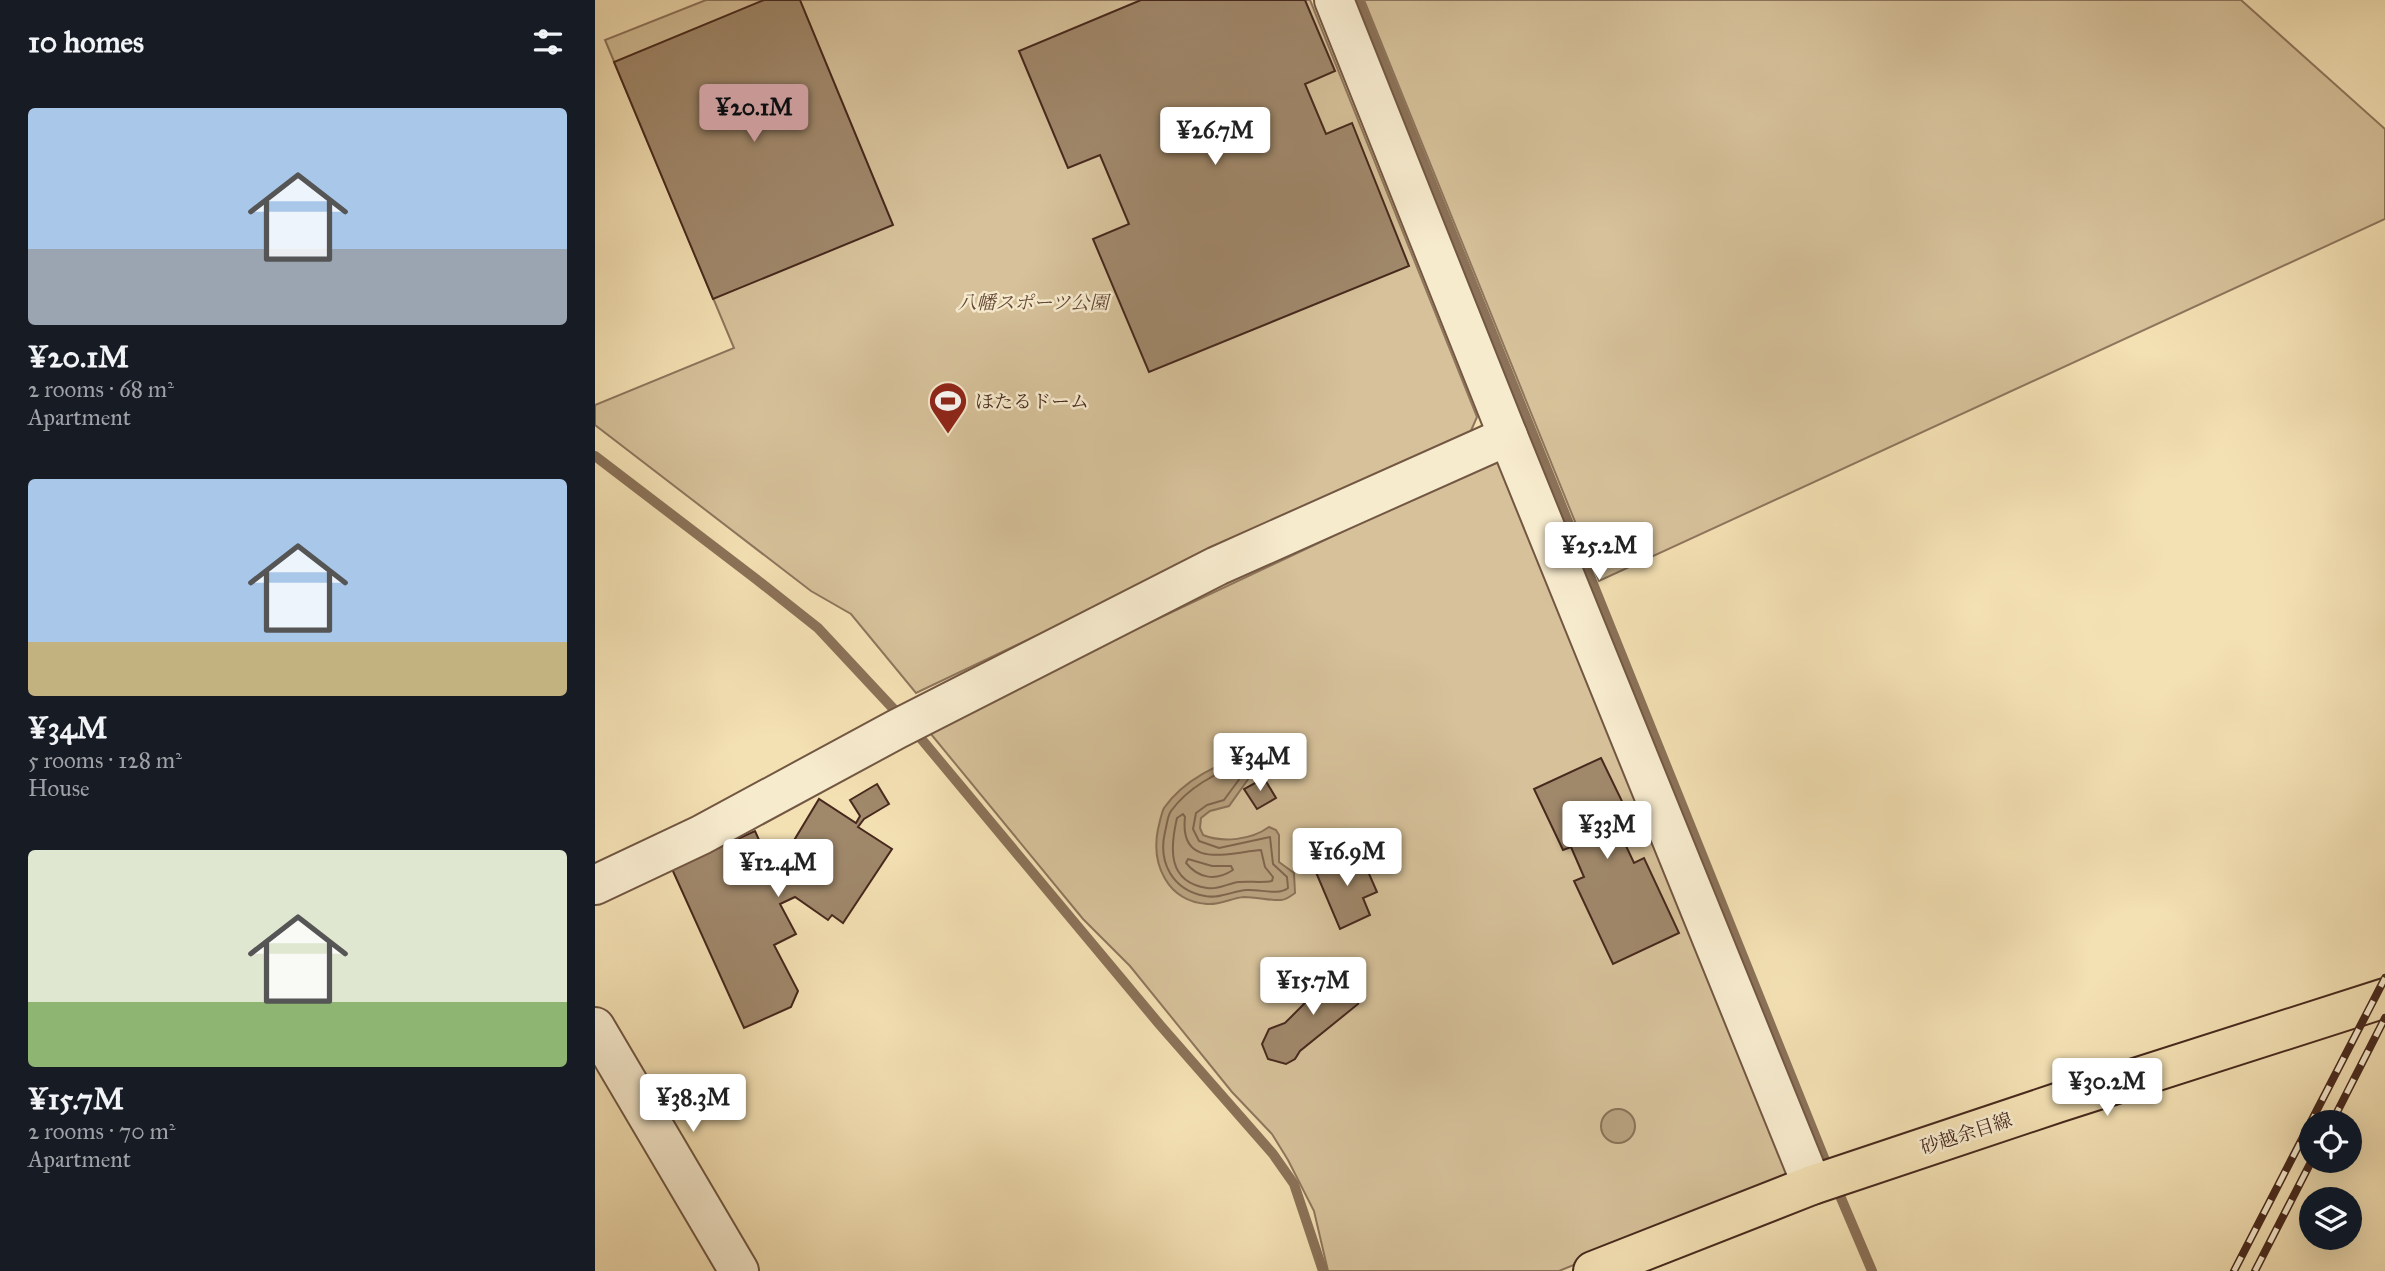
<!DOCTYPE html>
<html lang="en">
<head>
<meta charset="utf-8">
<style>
	body { margin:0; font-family:"IM FELL Great Primer","Noto Serif JP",serif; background:#20242c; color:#f1f3f6; height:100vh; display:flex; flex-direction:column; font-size:26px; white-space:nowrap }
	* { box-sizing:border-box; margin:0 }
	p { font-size:23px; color:#9ea1a6 }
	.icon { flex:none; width:38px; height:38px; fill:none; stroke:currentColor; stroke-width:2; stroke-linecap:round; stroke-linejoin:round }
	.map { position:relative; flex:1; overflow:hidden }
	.panel { display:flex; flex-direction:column; background:#171b24; width:595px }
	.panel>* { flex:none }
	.tools { position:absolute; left:1704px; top:1110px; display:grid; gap:14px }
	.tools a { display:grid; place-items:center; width:63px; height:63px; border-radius:50%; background:#171b24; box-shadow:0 7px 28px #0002; font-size:35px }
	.price { position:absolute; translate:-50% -60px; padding:0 16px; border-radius:7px; background:#fff; color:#222; font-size:23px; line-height:46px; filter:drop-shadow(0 2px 4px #0008) }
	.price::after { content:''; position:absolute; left:50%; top:42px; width:21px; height:16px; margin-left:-10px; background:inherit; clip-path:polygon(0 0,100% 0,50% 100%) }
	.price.on { background:#c59692; color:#111 }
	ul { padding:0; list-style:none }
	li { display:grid; align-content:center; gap:14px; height:371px; padding:0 28px }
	li span { display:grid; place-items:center; height:217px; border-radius:7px; color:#555 }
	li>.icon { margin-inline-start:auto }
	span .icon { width:126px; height:126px; fill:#fffc; stroke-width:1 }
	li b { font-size:30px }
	h2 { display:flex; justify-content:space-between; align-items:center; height:84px; padding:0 28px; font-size:30px }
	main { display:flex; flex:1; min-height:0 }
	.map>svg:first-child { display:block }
</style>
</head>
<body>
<main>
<section class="panel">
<h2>10 homes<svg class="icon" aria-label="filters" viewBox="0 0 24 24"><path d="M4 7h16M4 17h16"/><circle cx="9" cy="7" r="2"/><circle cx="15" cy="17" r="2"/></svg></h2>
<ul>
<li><span style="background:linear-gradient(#a9c7e8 65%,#9aa5b1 0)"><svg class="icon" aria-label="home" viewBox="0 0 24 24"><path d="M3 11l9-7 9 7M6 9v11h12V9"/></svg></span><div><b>¥20.1M</b><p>2 rooms · 68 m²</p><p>Apartment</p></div></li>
<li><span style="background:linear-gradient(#a9c7e8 75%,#c2b280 0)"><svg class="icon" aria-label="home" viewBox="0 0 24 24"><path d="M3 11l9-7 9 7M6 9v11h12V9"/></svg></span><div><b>¥34M</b><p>5 rooms · 128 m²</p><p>House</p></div></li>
<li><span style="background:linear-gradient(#dfe7d0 70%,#8fb573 0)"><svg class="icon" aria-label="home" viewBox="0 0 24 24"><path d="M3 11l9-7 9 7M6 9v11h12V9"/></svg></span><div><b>¥15.7M</b><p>2 rooms · 70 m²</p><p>Apartment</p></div></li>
</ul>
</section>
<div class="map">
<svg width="1790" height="1271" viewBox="0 0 1790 1271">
	<rect width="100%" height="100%" fill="#f3e0b3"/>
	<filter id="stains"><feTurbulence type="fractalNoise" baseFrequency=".00286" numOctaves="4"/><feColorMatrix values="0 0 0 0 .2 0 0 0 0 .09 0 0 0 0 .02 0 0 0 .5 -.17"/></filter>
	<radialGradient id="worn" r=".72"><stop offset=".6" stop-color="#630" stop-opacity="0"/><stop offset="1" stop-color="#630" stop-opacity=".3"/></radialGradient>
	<!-- green -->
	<g fill="#d6c19a" stroke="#8e755c" stroke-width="2">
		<polygon points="111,0 715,0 882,417 875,433 768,480 321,693 256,614 216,591 0,425 0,405 139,348 10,40"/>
		<polygon points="769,0 1646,0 1790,129 1790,219 1004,581"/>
		<polygon points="904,458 1198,1176 964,1271 733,1271 719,1211 693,1160 677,1134 637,1092 535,966 488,919 331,728"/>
	</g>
	<!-- water -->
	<g fill="#b9a280" stroke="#8b7258" stroke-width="2">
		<path d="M656,757L660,758L664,764L634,806L615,811L606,818L605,828L608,835C628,843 656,840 674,827L681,830L684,835V862L699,873L700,893C697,895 691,900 686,900C678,901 661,897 649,897C636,898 626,905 612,904C572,901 556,864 563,829C565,822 566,814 569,808C588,781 624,761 656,757Z"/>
		<circle cx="1023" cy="1126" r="17"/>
	</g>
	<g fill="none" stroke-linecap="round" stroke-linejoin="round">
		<!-- shore -->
		<g stroke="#80664e" stroke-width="2">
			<path d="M648,765L651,770L629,800L612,805L601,813L598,829L604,841L624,848L675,837L678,864L692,877L693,888C683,896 665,889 652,890C637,891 625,899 610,896C577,890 563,862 570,832C572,825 572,817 576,811C592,789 621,771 648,765Z"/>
			<path d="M588,814L590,817C584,871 636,852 666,850L670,867L678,877L677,881C667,883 655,881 644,882C633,883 624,890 612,888C572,882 575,848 582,818Z"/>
			<path d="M593,859L617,866H636L638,870C621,881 604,879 591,863Z"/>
		</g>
		<!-- stream -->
		<g stroke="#8b7258" stroke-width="10">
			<polyline points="763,0 1234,1170"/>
			<polyline points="0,456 161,579 223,628 307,718"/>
			<polyline points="318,729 565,1025 678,1154 699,1184 728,1271"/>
			<polyline points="1240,1184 1277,1271"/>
		</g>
	</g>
	<!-- building -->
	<g fill="#a0886b" stroke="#47291d" stroke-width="2">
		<polygon points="169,0 205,0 298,225 118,299 19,62"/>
		<polygon points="546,0 710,0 740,71 710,84 731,134 757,123 814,266 554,372 498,239 534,224 505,155 473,168 424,51"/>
		<polygon points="1006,758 1038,824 1024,831 1039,863 1049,858 1084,933 1018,964 979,881 989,877 976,847 968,850 939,789"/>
		<polygon points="669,778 681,798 662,809 649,789"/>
		<polygon points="282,784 294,804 269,819 263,827 297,849 248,923 237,915 233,920 200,897 185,904 201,934 179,945 203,991 196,1007 149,1028 77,869 160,831 182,880 195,874 183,867 224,799 261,823 265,816 255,800"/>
		<polygon points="764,851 782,892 768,898 775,915 745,929 720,870"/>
		<polygon points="750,972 763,979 767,992 763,1004 705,1051 700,1059 691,1064 673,1059 667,1044 674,1029 690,1023 710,1003 699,999 714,984 723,993 733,976"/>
	</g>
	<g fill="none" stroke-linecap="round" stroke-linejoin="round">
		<!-- minor casing -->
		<g stroke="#725742" stroke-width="42">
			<g id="minor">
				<polyline points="739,0 913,436 1217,1185"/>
				<polyline points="0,885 106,835 302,729 622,566 913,436"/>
				<polyline points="0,1027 144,1271"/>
			</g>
		</g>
		<!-- major casing -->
		<g stroke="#47291d" stroke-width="42">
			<polyline id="major" points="998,1271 1217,1185 1462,1103 1790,998"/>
		</g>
		<!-- minor -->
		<use href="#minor" stroke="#f7ebce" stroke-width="38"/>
		<!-- major -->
		<use href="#major" stroke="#f3e0b3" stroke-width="38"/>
		<!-- rail casing -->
		<g stroke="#47291d" stroke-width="8">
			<g id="rail">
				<polyline points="1737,1122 1790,1018"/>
				<polyline points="1639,1271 1790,978"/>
				<polyline points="1660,1271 1717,1160"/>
			</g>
		</g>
		<!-- rail -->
		<use href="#rail" stroke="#f7ebce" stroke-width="5" stroke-dasharray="16" stroke-linecap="butt"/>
	</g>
	<!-- icons -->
	<defs>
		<g id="stadium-pin" transform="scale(2.0125)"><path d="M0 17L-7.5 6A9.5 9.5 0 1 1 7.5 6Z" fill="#8f2418" stroke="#f7ebce"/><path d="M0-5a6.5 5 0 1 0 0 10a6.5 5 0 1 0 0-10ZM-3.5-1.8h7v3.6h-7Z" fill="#fff"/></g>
	</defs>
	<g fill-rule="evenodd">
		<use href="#stadium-pin" x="353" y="401"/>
	</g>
	<g text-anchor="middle" stroke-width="5" stroke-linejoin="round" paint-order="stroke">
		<!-- park labels -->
		<g font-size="19" font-style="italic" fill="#644736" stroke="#f7ebce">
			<text x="438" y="309">八幡スポーツ公園</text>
		</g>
		<!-- poi labels -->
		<g font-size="19" fill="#47291d" stroke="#f7ebce" text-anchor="start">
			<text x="380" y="408">ほたるドーム</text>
		</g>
		<!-- street labels -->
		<g font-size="19" fill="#47291d" stroke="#f7ebce">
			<text transform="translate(1371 1133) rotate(-18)" y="7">砂越余目線</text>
		</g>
	</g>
	<rect width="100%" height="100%" filter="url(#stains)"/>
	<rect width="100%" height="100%" fill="url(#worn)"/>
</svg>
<div class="tools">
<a><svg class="icon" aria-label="locate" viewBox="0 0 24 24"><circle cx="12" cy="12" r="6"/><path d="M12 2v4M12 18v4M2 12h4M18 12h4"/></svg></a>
<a><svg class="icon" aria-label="layers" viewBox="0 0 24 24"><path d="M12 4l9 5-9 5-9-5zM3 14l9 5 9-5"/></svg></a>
</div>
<b class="price on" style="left:159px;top:144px">¥20.1M</b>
<b class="price" style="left:620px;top:167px">¥26.7M</b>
<b class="price" style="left:1004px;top:582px">¥25.2M</b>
<b class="price" style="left:665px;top:793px">¥34M</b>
<b class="price" style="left:1012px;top:861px">¥33M</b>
<b class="price" style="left:752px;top:888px">¥16.9M</b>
<b class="price" style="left:183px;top:899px">¥12.4M</b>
<b class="price" style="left:718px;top:1017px">¥15.7M</b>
<b class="price" style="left:1512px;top:1118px">¥30.2M</b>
<b class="price" style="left:98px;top:1134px">¥38.3M</b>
</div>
</main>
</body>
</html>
